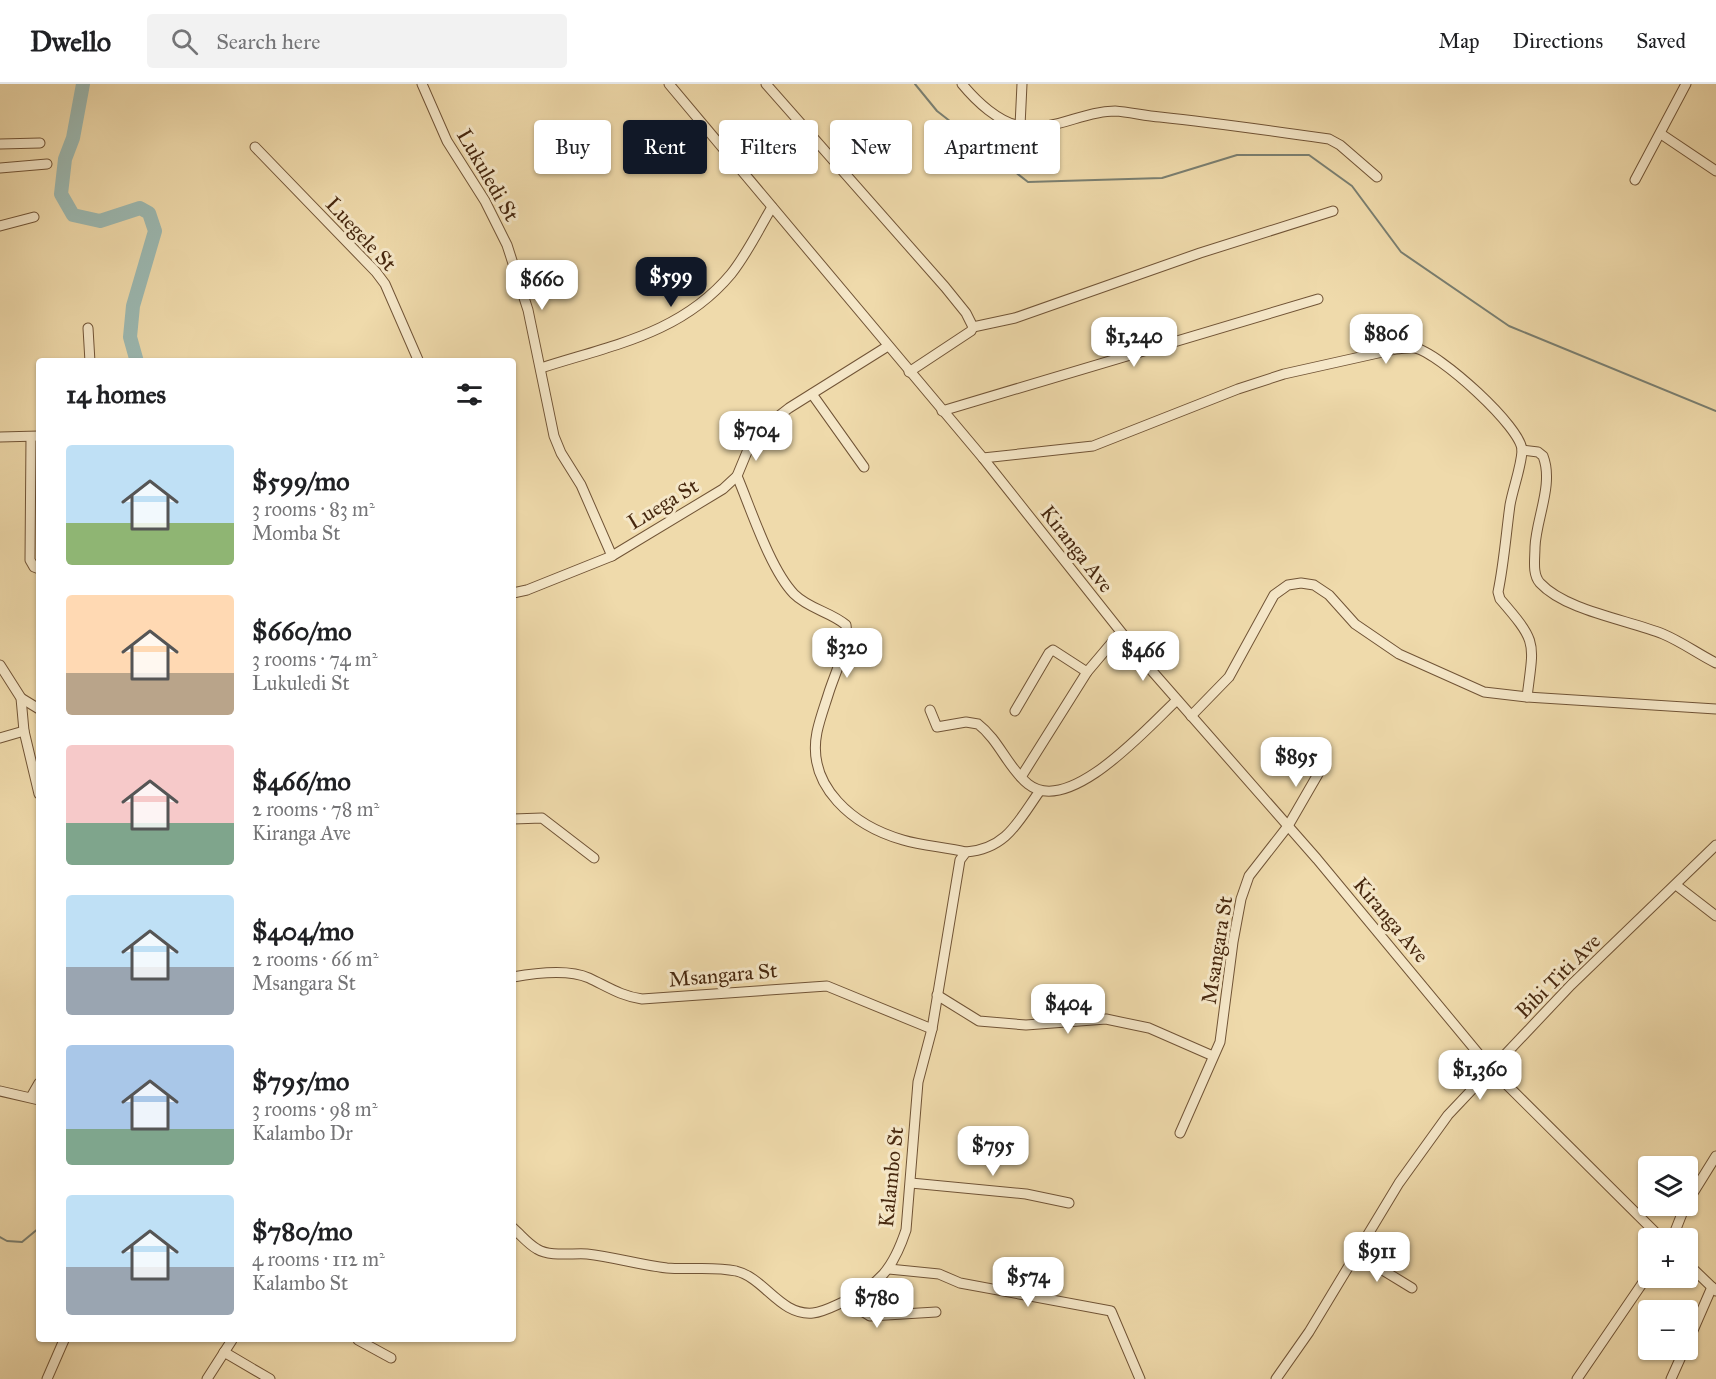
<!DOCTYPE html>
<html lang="en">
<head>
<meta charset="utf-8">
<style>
	body { margin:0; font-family:"IM FELL Great Primer",serif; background:#f2f2f2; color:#202124; height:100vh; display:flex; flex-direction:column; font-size:22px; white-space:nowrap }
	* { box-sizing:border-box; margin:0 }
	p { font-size:20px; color:#757577 }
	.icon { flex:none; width:33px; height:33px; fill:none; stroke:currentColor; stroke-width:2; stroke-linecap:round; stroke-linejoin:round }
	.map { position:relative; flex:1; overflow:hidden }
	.details { position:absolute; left:36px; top:274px; width:480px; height:984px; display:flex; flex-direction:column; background:#fff; border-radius:6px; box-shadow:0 2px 4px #0004 }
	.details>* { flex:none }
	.top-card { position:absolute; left:534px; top:36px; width:570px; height:54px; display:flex; gap:12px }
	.buttons { position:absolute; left:1638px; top:1072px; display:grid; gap:12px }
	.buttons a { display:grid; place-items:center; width:60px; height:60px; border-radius:6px; background:#fff; box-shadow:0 2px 4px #0004; font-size:30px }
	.price { position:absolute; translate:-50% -51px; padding:0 14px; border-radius:12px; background:#fff; color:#222; font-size:20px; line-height:39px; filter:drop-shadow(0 2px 3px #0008) }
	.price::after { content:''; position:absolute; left:50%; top:36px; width:18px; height:14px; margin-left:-9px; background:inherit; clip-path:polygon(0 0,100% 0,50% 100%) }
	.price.on { background:#111827; color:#fff }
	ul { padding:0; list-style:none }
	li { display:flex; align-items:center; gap:18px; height:150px; padding:0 30px }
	li span { display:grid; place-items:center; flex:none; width:168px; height:120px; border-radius:6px; color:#555 }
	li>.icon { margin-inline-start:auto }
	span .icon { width:72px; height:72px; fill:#fffc; stroke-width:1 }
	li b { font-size:26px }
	h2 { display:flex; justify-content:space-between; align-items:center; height:72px; padding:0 30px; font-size:26px }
	.tag { padding:0 21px; border-radius:6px; background:#fff; box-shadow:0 2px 4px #0004; font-size:21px; line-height:54px }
	.tag.on { background:#111827; color:#fff }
	header { display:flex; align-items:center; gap:36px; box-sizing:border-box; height:84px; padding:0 30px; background:#fff; border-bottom:2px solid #e0e0e0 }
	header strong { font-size:28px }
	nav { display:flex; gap:33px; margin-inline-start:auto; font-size:21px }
	.search { width:420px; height:54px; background:#f2f2f2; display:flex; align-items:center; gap:15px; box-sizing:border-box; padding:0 21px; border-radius:6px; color:#757577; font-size:22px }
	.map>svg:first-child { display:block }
</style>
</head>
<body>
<header>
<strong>Dwello</strong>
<div class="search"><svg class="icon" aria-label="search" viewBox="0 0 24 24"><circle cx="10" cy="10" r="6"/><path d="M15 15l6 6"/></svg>Search here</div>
<nav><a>Map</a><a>Directions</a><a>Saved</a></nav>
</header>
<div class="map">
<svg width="1716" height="1295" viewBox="0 0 1716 1295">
	<rect width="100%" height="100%" fill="#efdaab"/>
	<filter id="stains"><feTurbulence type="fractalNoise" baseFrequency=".00333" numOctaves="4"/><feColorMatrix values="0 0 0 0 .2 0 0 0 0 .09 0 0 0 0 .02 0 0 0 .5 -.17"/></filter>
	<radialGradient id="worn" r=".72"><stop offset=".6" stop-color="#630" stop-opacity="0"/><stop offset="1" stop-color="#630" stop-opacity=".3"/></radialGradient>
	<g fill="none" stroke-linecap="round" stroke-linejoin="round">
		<!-- stream -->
		<g stroke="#7a7f71" stroke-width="2">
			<polyline points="915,0 937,27 1028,98 1162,94 1237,71 1309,71 1352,102 1401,168 1509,242 1716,327"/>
			<polyline points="0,1153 7,1157 22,1158 39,1144"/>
		</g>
		<!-- river -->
		<polyline stroke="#9cb9b2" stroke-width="14" points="83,0 73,54 65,75 61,110 73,131 100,137 140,124 149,129 155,147 133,222 130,253 137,278"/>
		<!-- minor casing -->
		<g stroke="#715436" stroke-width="11">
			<g id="minor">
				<polyline points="422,0 447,57 485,117 507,161 528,226 554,352 561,369 581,401 612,472"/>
				<polyline points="669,0 983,374 1152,587 1317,775 1492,986 1662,1155"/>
				<polyline points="766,0 945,203 966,229 973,243 971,247 909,288"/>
				<path d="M962,0C976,17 999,39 1021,42C1055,48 1082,27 1115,27C1130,28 1145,32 1160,33C1217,39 1273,47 1329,55L1340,61L1377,93"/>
				<polyline points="1020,42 1022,0"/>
				<polyline points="1661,50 1716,87"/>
				<polyline points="0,60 40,59"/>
				<polyline points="255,63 376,188 385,200 419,278"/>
				<polyline points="0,84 47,80"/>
				<polyline points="1635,96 1686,0"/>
				<polyline points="0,142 34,133"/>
				<polyline points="973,243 1015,234 1200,169 1333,127"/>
				<polyline points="88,244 90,278"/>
				<path d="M541,284C612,261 681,250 731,190C747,170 759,145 772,123"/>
				<polyline points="812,310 864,383"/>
				<polyline points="942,327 1318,215"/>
				<polyline points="0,353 39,352"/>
				<polyline points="31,353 30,476 34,483 39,485"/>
				<path d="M1522,366L1538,368L1543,372C1554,400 1536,435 1535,463C1535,475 1532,490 1540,499C1566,527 1629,536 1663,550C1682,558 1698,570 1716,579"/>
				<path d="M983,374L1093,362L1238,305L1284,290L1396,265C1402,265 1409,263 1415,264C1438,268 1523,344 1522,367C1521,384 1513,404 1510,421C1506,450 1504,479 1498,508L1500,515C1538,559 1534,557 1527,613"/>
				<path d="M737,392C751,425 770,485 794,510C809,525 831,528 846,541C849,561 835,589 829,608C825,621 820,634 817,648C806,703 854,742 903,756C923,762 946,763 966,768"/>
				<polyline points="513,509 527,506 612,472 723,405 737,392 754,351 789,324 888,262"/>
				<polyline points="0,581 21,614 24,647 39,710"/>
				<polyline points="21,614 39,625"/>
				<path d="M930,626L937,643L966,638L978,640C999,656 1008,684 1028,700C1069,733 1148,643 1177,616"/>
				<polyline points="1015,627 1049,569 1053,566 1087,588"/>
				<polyline points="1191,632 1229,593 1274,511 1288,501 1301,499 1314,501 1329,511 1355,540 1399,570 1484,608 1527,613 1716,625"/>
				<polyline points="0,654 24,647"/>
				<polyline points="1021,693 1087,588 1120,549"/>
				<polyline points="513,735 542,734 594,774"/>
				<polyline points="1676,801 1716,832"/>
				<path d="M513,893C535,889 569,885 589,894C608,903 621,912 642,915L827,902L932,945"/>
				<polyline points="937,911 979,937 1026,941 1106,935 1149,944 1213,972"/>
				<polyline points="0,1007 39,1016"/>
				<polyline points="31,1013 39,999"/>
				<polyline points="1180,1049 1220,958 1233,858 1241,815 1249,792 1288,742 1325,678"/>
				<polyline points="911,1099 1026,1110 1069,1119"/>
				<polyline points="1688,1117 1716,1072"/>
				<path d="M513,1144C521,1151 528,1160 537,1165C550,1173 572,1169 587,1170C614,1173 640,1181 667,1184C690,1186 713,1182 736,1187C765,1194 780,1232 813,1229C823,1228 834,1222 843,1218C880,1200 893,1185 906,1146L918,998L932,945L960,776L966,768C1006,765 1018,738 1039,708"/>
				<polyline points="1672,1155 1685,1122"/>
				<polyline points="1358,1171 1412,1204"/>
				<polyline points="1688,1180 1716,1207"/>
				<polyline points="889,1185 939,1190 960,1199 1111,1227 1140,1295"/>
				<polyline points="857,1210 857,1224 870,1232 936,1228"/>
				<polyline points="358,1256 391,1274"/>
				<polyline points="1688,1258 1712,1203"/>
				<polyline points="224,1268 270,1295"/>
				<polyline points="47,1295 64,1256"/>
				<polyline points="207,1295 232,1256"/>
				<polyline points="1276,1295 1309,1248 1399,1099 1448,1031 1571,901 1716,761"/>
				<polyline points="1577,1295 1648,1191"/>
				<polyline points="1671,1295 1684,1266"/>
			</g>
		</g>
		<!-- minor -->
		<use href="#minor" stroke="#f5e7c8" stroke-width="9"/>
	</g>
	<g text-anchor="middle" stroke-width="6" stroke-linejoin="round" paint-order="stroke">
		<!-- street labels -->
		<g font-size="21" fill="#47280f" stroke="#f5e7c8">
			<text transform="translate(488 91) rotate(60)" y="7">Lukuledi St</text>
			<text transform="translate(361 150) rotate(47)" y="7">Luegele St</text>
			<text transform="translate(663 420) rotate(-31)" y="7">Luega St</text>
			<text transform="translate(1077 465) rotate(52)" y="7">Kiranga Ave</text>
			<text transform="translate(1391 836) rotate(50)" y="7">Kiranga Ave</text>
			<text transform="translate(1217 866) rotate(-81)" y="7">Msangara St</text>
			<text transform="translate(723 891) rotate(-5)" y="7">Msangara St</text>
			<text transform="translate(1558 892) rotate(-45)" y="7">Bibi Titi Ave</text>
			<text transform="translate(891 1093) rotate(-84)" y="7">Kalambo St</text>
		</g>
	</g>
	<rect width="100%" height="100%" filter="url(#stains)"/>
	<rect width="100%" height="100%" fill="url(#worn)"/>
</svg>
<div class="buttons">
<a><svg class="icon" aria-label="layers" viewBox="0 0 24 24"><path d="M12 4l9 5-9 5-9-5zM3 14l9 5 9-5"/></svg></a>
<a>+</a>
<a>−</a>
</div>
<b class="price on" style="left:671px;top:224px">$599</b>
<b class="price" style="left:542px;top:227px">$660</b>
<b class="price" style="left:1386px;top:281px">$806</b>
<b class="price" style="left:1134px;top:284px">$1,240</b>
<b class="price" style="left:756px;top:378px">$704</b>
<b class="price" style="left:847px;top:595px">$320</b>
<b class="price" style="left:1143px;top:598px">$466</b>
<b class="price" style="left:1296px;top:704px">$895</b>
<b class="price" style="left:1068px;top:951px">$404</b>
<b class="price" style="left:1480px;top:1017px">$1,360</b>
<b class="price" style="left:993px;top:1093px">$795</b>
<b class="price" style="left:1377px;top:1199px">$911</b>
<b class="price" style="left:1028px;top:1224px">$574</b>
<b class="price" style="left:877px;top:1245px">$780</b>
<div class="top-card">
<a class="tag">Buy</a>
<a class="tag on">Rent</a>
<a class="tag">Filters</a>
<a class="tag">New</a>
<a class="tag">Apartment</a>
</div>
<section class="details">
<h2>14 homes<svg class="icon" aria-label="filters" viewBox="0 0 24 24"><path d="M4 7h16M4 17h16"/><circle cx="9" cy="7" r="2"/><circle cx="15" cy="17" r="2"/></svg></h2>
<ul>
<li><span style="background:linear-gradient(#bfe0f5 65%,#8fb573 0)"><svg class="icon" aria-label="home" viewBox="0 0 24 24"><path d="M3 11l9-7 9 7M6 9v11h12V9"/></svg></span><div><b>$599/mo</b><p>3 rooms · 83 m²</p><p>Momba St</p></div></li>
<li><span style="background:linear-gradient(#ffd9b3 65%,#b9a48a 0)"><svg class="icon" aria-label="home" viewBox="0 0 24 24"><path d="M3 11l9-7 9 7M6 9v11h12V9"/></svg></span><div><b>$660/mo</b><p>3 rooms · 74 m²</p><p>Lukuledi St</p></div></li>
<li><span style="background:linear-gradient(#f6c9c9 65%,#7fa58c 0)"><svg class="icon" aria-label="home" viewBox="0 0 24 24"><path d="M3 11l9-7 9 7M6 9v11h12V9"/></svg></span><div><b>$466/mo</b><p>2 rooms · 78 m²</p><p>Kiranga Ave</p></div></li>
<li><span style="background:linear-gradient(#bfe0f5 60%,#9aa5b1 0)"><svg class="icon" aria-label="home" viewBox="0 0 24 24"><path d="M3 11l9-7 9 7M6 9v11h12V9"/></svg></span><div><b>$404/mo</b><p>2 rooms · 66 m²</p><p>Msangara St</p></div></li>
<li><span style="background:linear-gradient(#a9c7e8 70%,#7fa58c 0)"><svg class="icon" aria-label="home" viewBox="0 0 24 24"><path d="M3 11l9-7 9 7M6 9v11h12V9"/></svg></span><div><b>$795/mo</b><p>3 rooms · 98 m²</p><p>Kalambo Dr</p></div></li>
<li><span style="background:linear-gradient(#bfe0f5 60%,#9aa5b1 0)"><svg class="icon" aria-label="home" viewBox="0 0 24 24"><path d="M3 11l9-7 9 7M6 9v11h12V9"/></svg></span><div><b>$780/mo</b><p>4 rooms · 112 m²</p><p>Kalambo St</p></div></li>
</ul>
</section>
</div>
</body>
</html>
